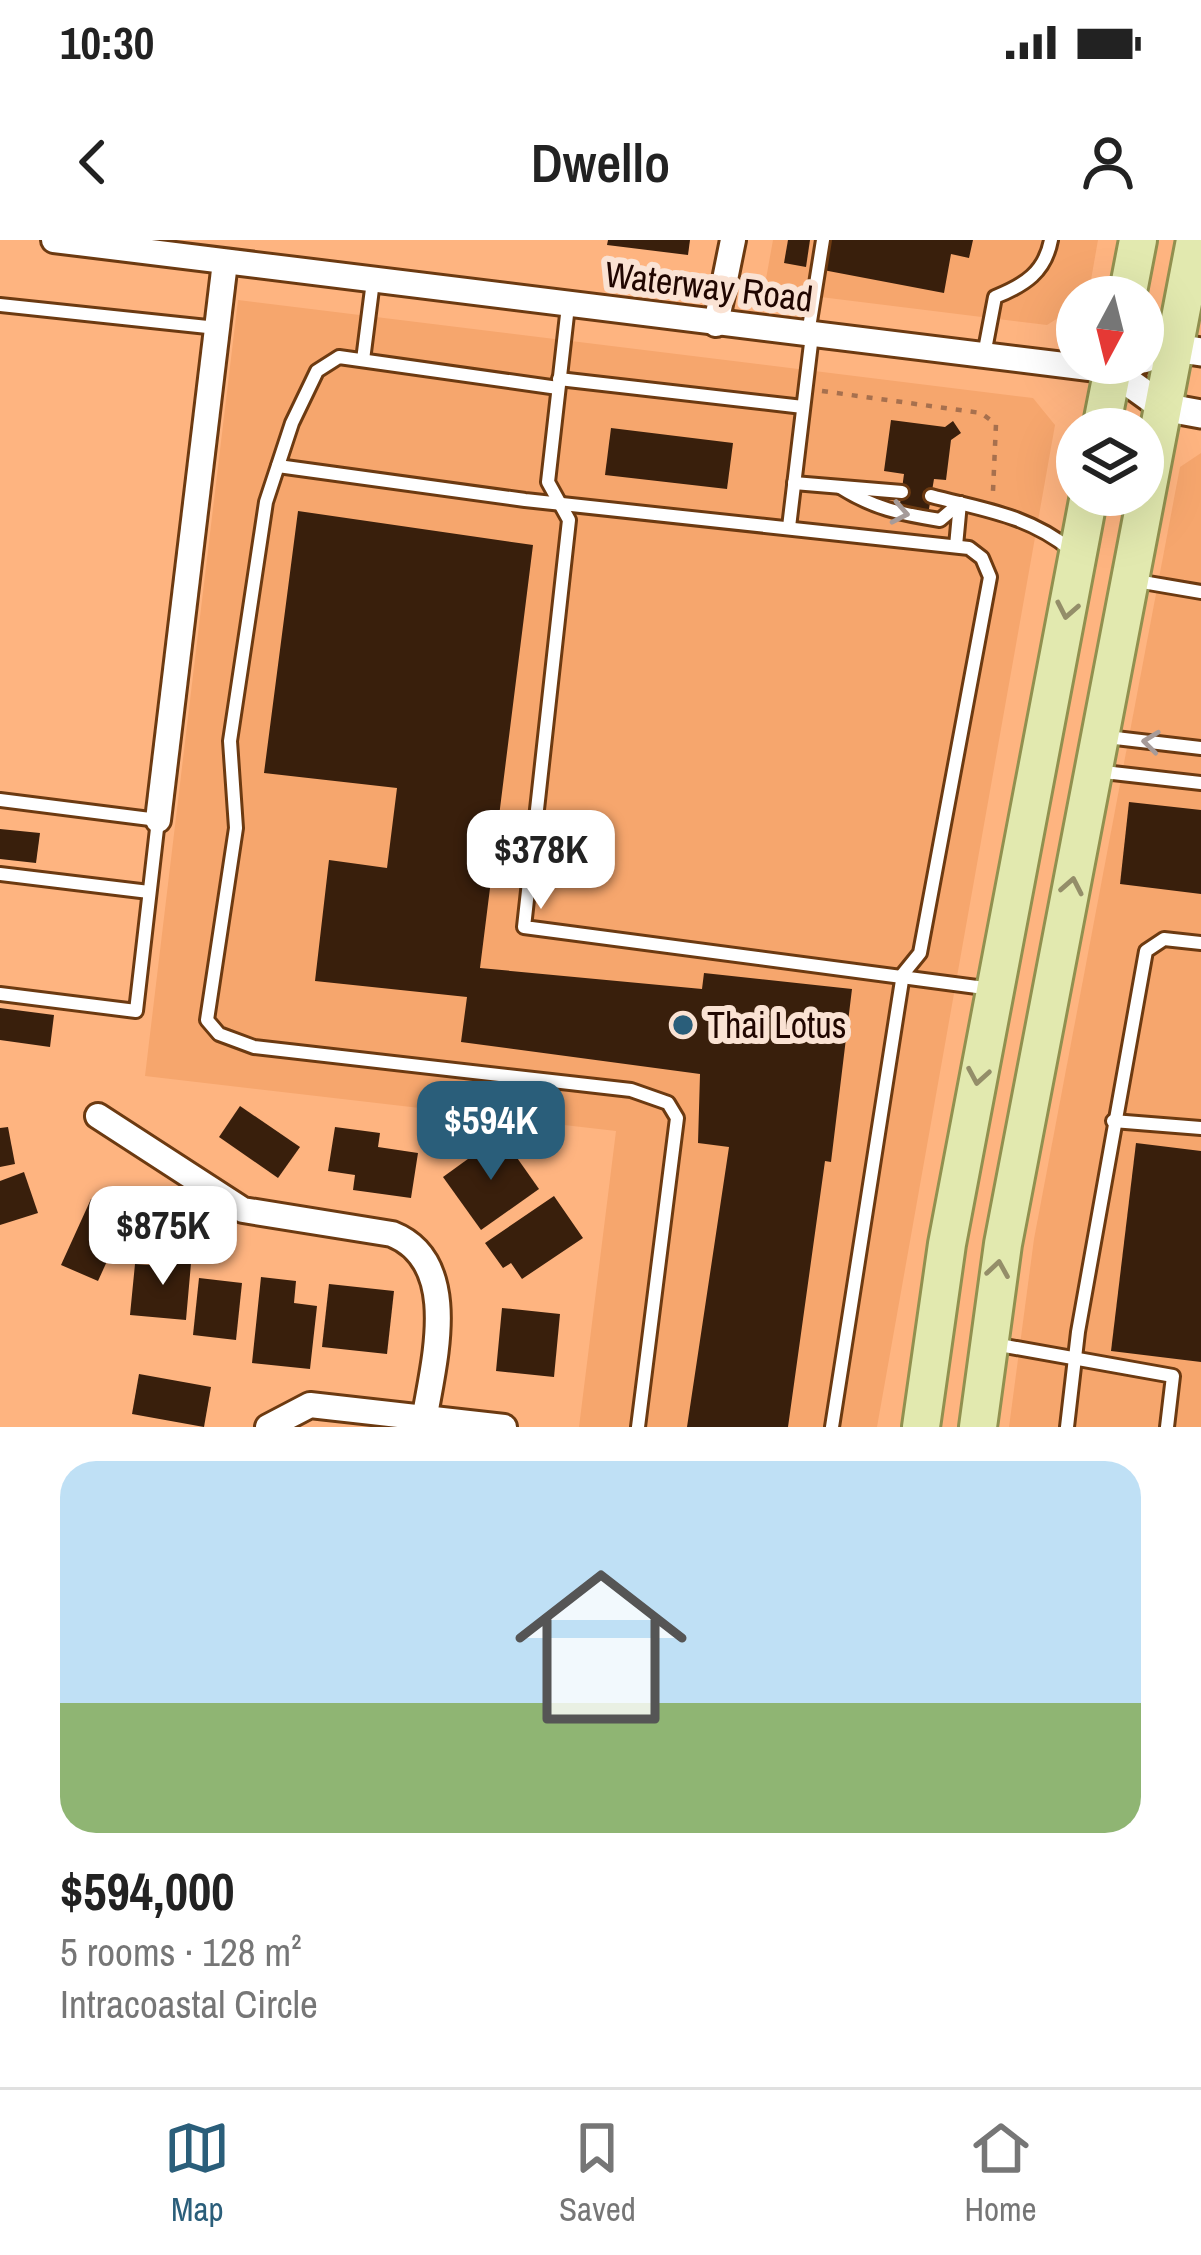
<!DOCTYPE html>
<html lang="en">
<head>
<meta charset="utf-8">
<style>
	body { margin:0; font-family:"Archivo Narrow",sans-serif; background:#f6f6f6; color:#222; height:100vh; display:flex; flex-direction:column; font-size:45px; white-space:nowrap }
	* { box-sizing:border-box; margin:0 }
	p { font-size:39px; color:#767676 }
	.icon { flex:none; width:66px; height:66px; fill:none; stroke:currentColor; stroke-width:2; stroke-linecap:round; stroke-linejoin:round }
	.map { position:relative; height:1187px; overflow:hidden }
	.drawer { display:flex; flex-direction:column; background:#fff; flex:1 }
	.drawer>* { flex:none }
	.needle { width:78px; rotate:187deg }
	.buttons { position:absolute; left:1056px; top:36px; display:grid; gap:24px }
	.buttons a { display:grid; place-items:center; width:108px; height:108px; border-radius:50%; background:#fff; box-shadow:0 12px 48px #0002; font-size:60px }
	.price { position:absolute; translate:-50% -102px; padding:0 27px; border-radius:24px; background:#fff; color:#222; font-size:39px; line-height:78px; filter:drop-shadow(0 3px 6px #0008) }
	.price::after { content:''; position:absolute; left:50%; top:72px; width:36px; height:27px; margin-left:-18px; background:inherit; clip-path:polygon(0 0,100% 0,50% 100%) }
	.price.on { background:#2a5e7a; color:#fff }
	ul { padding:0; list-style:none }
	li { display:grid; align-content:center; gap:24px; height:636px; padding:0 60px }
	li span { display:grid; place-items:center; height:372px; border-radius:36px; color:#555 }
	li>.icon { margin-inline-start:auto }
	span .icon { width:216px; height:216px; fill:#fffc; stroke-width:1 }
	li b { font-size:51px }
	.status { display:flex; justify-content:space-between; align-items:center; height:84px; padding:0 60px; background:#fff; direction:ltr }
	.status svg { height:33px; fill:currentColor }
	header { display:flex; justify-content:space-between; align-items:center; height:156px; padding:0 60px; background:#fff; font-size:54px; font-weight:600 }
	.menu { display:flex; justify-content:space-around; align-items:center; height:168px; border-top:3px solid #e0e0e0; background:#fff; font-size:33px; color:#767676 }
	.menu a { display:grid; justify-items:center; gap:6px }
	.menu .on { color:#2a5e7a }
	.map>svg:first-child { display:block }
</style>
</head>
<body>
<div class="status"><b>10:30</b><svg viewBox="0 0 49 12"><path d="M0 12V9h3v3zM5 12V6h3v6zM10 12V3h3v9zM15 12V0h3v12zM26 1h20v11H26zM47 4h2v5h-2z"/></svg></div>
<header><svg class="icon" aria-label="back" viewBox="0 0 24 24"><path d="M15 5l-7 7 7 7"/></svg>Dwello<svg class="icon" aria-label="person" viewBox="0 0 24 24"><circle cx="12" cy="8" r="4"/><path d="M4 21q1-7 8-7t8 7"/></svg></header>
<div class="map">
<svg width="1201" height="1187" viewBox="0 0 1201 1187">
	<rect width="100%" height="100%" fill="#feb480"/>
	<!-- built -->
	<g fill="#f6a66d">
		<polygon points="773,0 1098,0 1088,57 1077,57 1077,66 1047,85 764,50"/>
		<polygon points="238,60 1033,158 1055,185 877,1187 579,1187 616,891 145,836"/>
		<polygon points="1201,213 1201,1187 1009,1187 1034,999 1180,227"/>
	</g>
	<!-- building -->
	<g fill="#391f0c">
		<polygon points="608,0 690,0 688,15 607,5"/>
		<polygon points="788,0 810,0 806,27 784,23"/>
		<polygon points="829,0 973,0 969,18 951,14 944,53 823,30"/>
		<polygon points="891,180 945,187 953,181 961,193 951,200 946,240 934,239 928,275 899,271 904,234 884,231"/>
		<polygon points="611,188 733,203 727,249 605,235"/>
		<polygon points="298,271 533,305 480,728 702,749 704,733 852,749 831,922 825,921 788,1187 687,1187 729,907 698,903 700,834 461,802 467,757 315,741 329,620 387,628 397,548 264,533"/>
		<polygon points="1129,562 1201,570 1201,654 1120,644"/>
		<polygon points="0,589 40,593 36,623 0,619"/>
		<polygon points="0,768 54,775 50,807 0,800"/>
		<polygon points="240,866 300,907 278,938 219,897"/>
		<polygon points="8,887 15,924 0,927 0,888"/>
		<polygon points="335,887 380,893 378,907 418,913 411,958 353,950 355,935 328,931"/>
		<polygon points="501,895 539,949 481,990 443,937"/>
		<polygon points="1136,903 1201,911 1201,1122 1111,1111"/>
		<polygon points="24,932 38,973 0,985 0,941"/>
		<polygon points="554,956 583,998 522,1039 511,1023 503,1028 485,1003"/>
		<polygon points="91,959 128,975 98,1041 61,1025"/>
		<polygon points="165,1010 192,1012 186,1080 130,1075 135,1024 164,1026"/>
		<polygon points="261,1037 296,1041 294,1063 317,1066 310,1129 252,1123"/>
		<polygon points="199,1038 242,1043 236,1100 193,1095"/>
		<polygon points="329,1044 394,1051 387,1114 322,1107"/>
		<polygon points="502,1068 560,1074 554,1137 496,1131"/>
		<polygon points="139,1134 211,1147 204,1187 132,1174"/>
	</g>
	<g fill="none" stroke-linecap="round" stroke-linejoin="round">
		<!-- service casing -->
		<g stroke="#6c3a11" stroke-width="18">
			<g id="service">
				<polyline points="0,65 217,88"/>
				<polyline points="568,66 548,242 569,280 524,687 992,749"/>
				<polyline points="808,94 823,0"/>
				<path d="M984,115L995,57C1025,45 1045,32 1051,0"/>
				<polyline points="363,120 373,41"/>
				<polyline points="559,139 803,167"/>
				<polyline points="558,148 339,117 317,131 292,183 266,262 230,501 236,588 207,780 219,794 254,807 631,850 668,863 677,878 638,1187"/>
				<polyline points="278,226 525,260 969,308 982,318 990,337 920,713 903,734 832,1187"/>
				<polyline points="794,243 902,252"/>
				<path d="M840,247C873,268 901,274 940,280L960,263"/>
				<path d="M931,256C984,270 1028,275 1071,310"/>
				<polyline points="789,287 812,95"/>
				<polyline points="956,306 960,263"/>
				<polyline points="1131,340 1201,352"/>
				<polyline points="1107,497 1201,508"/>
				<polyline points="1095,531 1201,543"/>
				<polyline points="0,560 158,580 136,771 0,754"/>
				<polyline points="0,634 149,652"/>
				<polyline points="1113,881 1201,888"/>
				<polyline points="994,1104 1173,1136 1167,1187"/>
				<polyline points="1067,1187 1078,1092 1146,711 1164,699 1201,703"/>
			</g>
		</g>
		<!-- minor casing -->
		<g stroke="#6c3a11" stroke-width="30">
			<g id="minor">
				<polyline points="54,0 1113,131"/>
				<polyline points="716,84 733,0"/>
				<polyline points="158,580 225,22"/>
				<path d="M98,876L243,970L392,994C460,1021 435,1117 425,1175"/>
				<polyline points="268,1187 310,1165 504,1187"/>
			</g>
		</g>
		<!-- tertiary casing -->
		<g stroke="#6c3a11" stroke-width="33">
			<g id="tertiary">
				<polyline points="1143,119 1174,108 1201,112"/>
				<polyline points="1113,131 1163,167 1201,174"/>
			</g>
		</g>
		<!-- primary casing -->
		<g stroke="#91904f" stroke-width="42">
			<g id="primary">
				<polyline points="1127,57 1138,0"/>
				<polyline points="1101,189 1114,123"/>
				<polyline points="921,1187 947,1004 1089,255"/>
				<polyline points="978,1187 1003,1004 1195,0"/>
			</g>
		</g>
		<!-- path -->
		<polyline stroke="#a7704e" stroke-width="4.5" stroke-dasharray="6 9" stroke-linecap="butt" points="822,151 981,173 996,184 993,251"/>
		<!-- service -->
		<use href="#service" stroke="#fff" stroke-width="12"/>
		<!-- minor -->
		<use href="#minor" stroke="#fff" stroke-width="24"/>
		<!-- tertiary -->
		<use href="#tertiary" stroke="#fff" stroke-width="27"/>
		<!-- primary -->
		<use href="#primary" stroke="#e2e9af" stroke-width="36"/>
	</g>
	<!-- one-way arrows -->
	<defs><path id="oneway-chevron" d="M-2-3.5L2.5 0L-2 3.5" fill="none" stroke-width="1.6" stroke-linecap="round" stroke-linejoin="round" transform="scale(3)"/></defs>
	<g stroke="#a69b99">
		<use href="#oneway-chevron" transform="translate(900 273) rotate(11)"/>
		<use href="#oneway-chevron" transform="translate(1151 502) rotate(-173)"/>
	</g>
	<g stroke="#948e69">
		<use href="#oneway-chevron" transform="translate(1067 370) rotate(101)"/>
		<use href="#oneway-chevron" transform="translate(1072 646) rotate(-79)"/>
		<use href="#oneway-chevron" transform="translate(978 836) rotate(100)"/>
		<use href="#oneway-chevron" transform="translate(998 1029) rotate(-81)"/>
	</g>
	<!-- markers -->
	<circle fill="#2a5e7a" stroke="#fae2d3" stroke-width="4.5" cx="683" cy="785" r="12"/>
	<g text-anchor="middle" stroke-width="12" stroke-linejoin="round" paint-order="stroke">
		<!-- street labels -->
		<g font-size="36" fill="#200600" stroke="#fae2d3">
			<text transform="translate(709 46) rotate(7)" y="13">Waterway Road</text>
		</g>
		<!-- poi labels -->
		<g font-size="36" fill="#200600" stroke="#fae2d3" text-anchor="start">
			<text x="707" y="798">Thai Lotus</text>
		</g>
	</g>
</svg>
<div class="buttons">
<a><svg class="needle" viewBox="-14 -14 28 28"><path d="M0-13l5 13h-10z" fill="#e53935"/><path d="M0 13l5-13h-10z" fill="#767676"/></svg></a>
<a><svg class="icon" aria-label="layers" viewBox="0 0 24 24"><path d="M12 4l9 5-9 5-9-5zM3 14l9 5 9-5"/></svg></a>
</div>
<b class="price" style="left:541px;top:672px">$378K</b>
<b class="price on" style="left:491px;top:943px">$594K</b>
<b class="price" style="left:163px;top:1048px">$875K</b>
</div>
<section class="drawer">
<ul>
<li><span style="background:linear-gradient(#bfe0f5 65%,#8fb573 0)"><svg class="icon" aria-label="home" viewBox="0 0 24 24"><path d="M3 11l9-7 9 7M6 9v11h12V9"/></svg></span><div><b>$594,000</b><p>5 rooms · 128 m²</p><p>Intracoastal Circle</p></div></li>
</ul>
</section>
<nav class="menu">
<a class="on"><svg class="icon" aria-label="map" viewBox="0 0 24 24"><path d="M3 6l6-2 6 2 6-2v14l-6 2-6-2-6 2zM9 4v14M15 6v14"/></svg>Map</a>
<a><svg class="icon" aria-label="saved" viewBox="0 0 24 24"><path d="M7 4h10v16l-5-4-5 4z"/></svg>Saved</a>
<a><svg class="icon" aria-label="home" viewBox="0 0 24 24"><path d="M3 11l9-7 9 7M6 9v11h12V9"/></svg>Home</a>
</nav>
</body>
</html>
